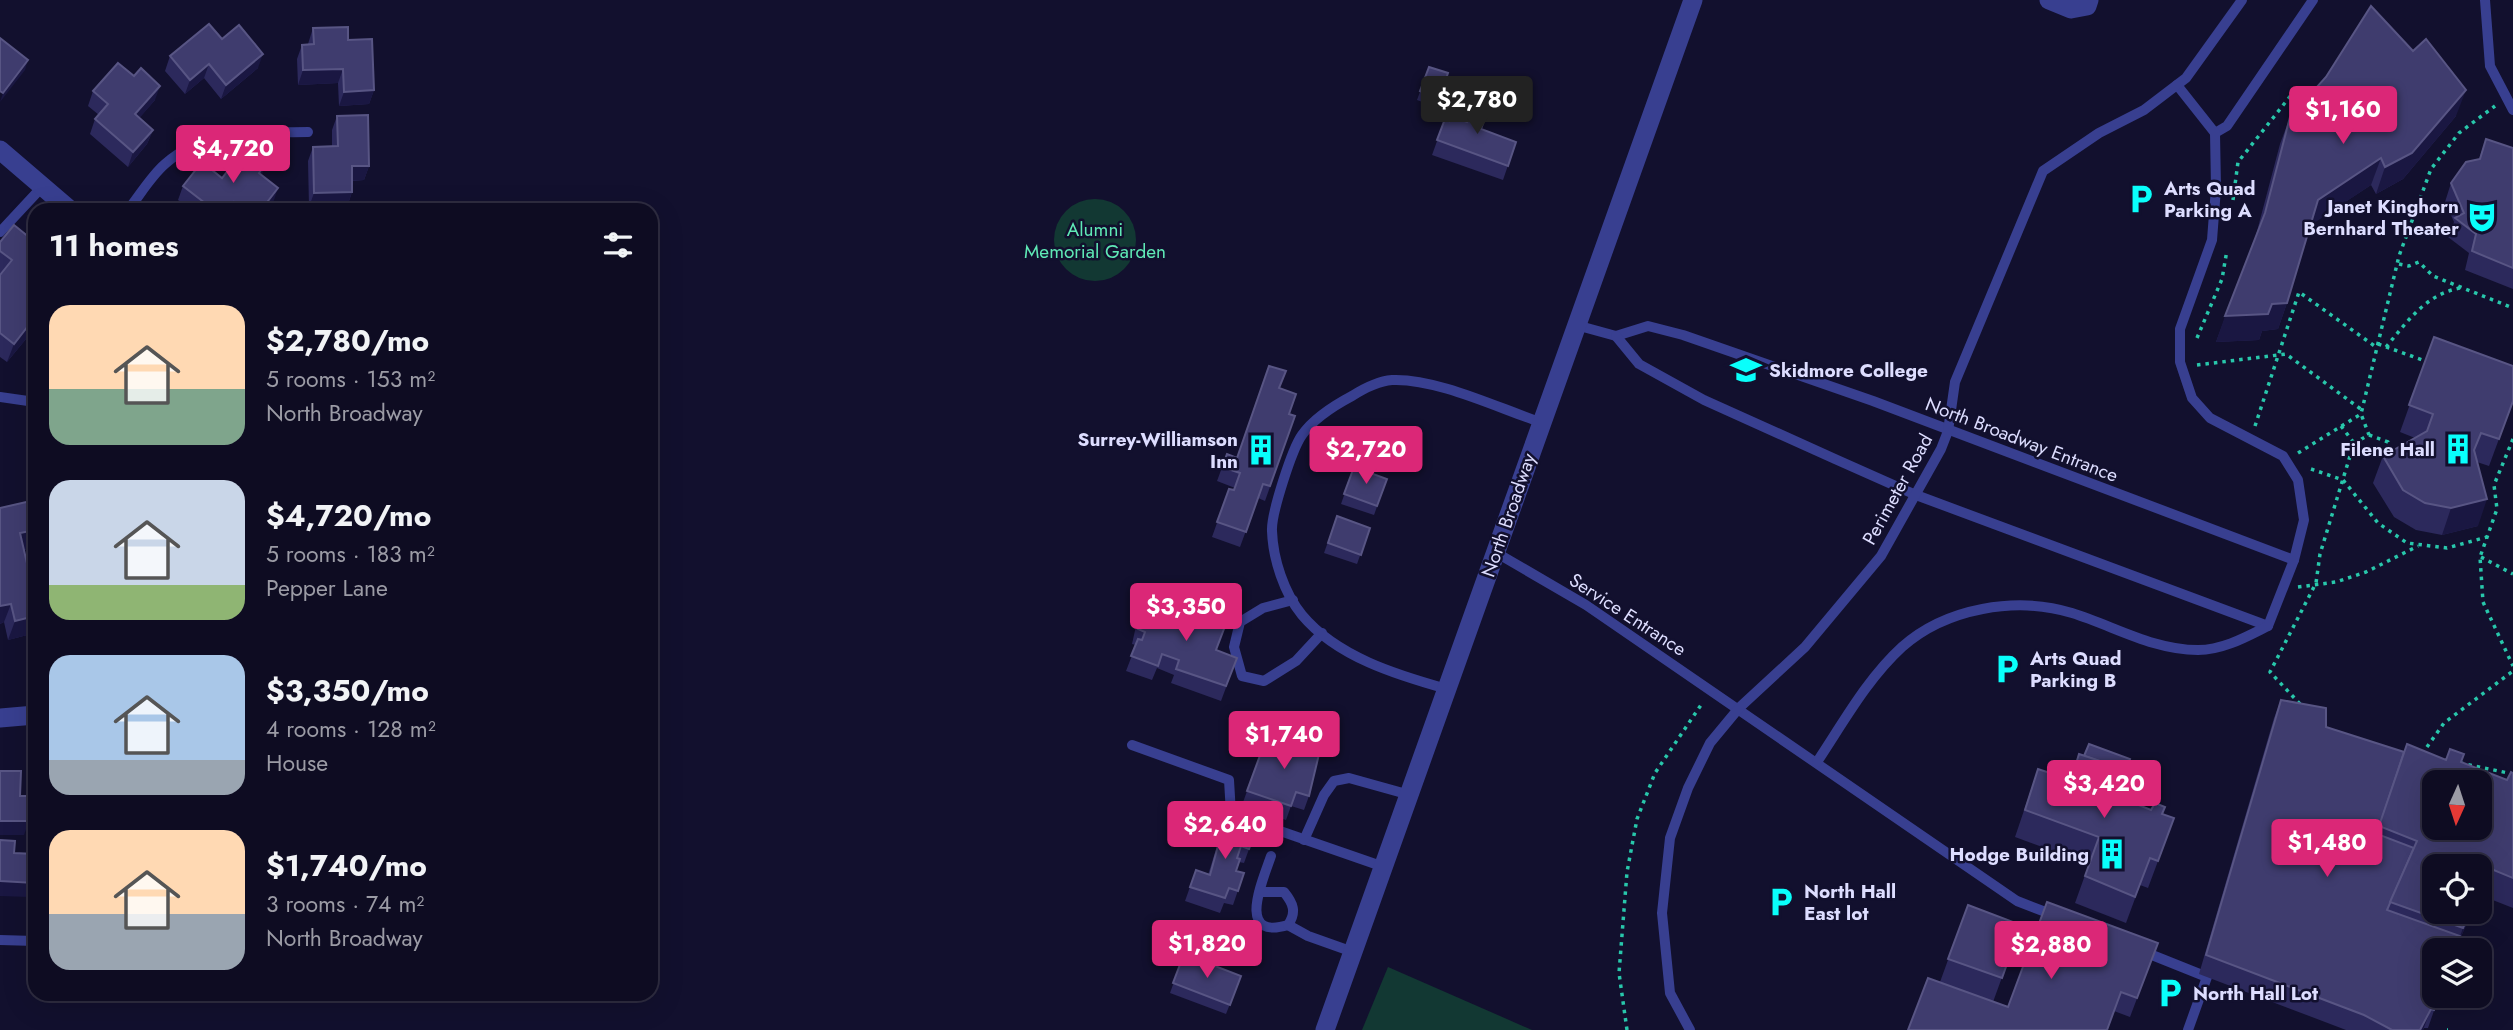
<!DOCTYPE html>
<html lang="en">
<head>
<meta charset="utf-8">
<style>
	body { margin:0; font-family:Jost,sans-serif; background:#1c1a2f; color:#f1f3f6; height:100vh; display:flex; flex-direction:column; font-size:26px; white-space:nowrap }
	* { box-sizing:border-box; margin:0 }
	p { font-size:23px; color:#9b9ba5 }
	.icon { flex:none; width:38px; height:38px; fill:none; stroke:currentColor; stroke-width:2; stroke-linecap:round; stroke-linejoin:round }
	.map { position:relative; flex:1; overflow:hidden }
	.side { position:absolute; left:28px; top:203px; width:630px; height:798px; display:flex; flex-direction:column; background:#0e0c22; border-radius:21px; box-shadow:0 7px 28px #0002,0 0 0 2px #2e2c40 }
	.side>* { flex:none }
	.needle { width:46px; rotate:183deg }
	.tools { position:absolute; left:2422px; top:770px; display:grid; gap:14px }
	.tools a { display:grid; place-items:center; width:70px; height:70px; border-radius:14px; background:#0e0c22; box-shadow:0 7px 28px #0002,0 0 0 2px #2e2c40; font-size:35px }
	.price { position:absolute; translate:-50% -60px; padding:0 16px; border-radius:7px; background:#db2777; color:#fff; font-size:23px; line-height:46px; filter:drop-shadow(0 2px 4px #0008) }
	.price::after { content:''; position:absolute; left:50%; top:42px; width:21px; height:16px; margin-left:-10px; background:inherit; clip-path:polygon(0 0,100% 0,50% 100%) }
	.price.active { background:#222; color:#fff }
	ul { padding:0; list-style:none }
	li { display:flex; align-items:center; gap:21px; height:175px; padding:0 21px }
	li span { display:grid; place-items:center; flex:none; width:196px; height:140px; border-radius:21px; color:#555 }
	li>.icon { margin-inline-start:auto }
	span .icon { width:84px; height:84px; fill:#fffc; stroke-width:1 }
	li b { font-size:30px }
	h2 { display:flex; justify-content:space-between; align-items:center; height:84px; padding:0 21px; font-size:30px }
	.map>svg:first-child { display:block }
</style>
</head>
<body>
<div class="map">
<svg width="2513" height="1030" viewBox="0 0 2513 1030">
	<rect width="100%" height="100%" fill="#12102e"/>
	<!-- green -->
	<g fill="#123833">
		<circle cx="1095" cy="240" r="41"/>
		<polygon points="1388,967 1532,1030 1362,1030"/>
	</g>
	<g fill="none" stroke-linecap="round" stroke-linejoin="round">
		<!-- path -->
		<g stroke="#28c7ab" stroke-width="3.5" stroke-dasharray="3.5 5" stroke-linecap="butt">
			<polyline points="2233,200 2238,162 2296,89"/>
			<polyline points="2399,264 2409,266 2419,262 2433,276 2513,308"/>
			<polyline points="2197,338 2222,279 2227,250"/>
			<polyline points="2378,344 2428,362"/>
			<path d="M2386,347C2407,322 2426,294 2460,288"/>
			<polyline points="2197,365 2286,354 2362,410"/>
			<polyline points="2255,426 2299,292 2376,347"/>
			<polyline points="2341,426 2354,443"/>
			<polyline points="2369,435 2388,442 2392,454"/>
			<polyline points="2513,439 2494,485 2497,509 2480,557 2483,602 2513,666"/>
			<polyline points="2298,453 2361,414"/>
			<polyline points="2311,469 2343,480 2378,523 2407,543 2447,548 2487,537"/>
			<polyline points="2481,557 2513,574"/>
			<polyline points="2298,587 2336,582 2366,572 2418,546"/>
			<polyline points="2300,704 2270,672 2316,583 2320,554 2354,443 2369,435 2361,414 2399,256 2431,169 2459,133 2495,106"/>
			<polyline points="2422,754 2444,723 2513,671"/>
			<polyline points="2460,763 2513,774"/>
			<polyline points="1627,1030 1619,973 1627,872 1637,819 1655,773 1703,702"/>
			<polyline points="2447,1030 2448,1030"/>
		</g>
		<!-- service -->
		<g stroke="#383f90" stroke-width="10">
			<polyline points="2485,0 2490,66 2513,110"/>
			<polyline points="2215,133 2227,126 2313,0"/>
			<path d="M128,210C140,195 151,176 165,164C207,127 257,133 308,132"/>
			<polyline points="0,232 42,187"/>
			<polyline points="1576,325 1616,336 1648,326 1683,335 1873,401 2294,560"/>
			<polyline points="1616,336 1639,364 1704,400 1835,459 1916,495 2268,626"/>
			<polyline points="0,397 35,402"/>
			<polyline points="1495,552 1586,605 2017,901 2056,916"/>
			<polyline points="1293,600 1263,608 1240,622 1234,647 1242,676 1264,681 1296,661 1322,633"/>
			<path d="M1447,689C1397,675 1337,657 1302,615C1284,593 1273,559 1272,531C1271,514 1292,449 1302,435C1314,418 1335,405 1352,396C1363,389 1379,381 1392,380C1436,378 1498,408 1540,422"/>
			<polyline points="1132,745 1229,780 1231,814 1384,867"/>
			<path d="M1817,762C1843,723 1867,679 1902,647C1946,608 2016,596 2072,613C2114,626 2153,650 2198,650C2223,650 2246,637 2268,626L2294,560L2304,520L2298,480L2283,456L2210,418L2192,398L2180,362V329L2212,240L2216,188L2215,133L2177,85"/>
			<polyline points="1304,840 1324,795 1334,781 1349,778 1410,795"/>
			<path d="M1259,892H1284C1293,903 1297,912 1288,925C1235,941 1263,880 1271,856"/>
			<polyline points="1288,925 1308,936 1353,952"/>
			<polyline points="0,940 35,941"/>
			<polyline points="2142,951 2207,977 2188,1030"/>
			<polyline points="1690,1030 1670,993 1662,913 1670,838 1688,788 1710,743 1739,708 1805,647 1881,556 1941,449 1948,431 1955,382 2043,171 2099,133 2144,110 2186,78 2242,0"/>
		</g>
		<!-- minor -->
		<g stroke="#383f90" stroke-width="19">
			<polyline points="2049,0 2071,9 2087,6 2089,0"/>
			<polyline points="0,150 70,210"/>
			<polyline points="0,718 35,715"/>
			<polyline points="1325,1030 1693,0"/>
		</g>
	</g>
	<!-- wall -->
	<g fill="#2c295c">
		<polygon points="313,28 348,40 374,90 369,104 339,106 338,83 298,85 297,59 302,45 308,44"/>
		<polygon points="222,39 258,68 221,99 204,78 185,94 165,71 170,56"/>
		<polygon points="1429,67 1448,73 1436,107 1417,100"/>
		<polygon points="93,91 155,100 139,118 153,130 147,144 128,167 90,134 95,119 99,115 88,106"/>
		<polygon points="337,116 369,166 364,180 352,181 352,192 347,207 309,207 308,161 313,147 332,146 332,130"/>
		<polygon points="2456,116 2403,179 2376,194 2371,185 2310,225 2287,303 2278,329 2262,331 2259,340 2216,342 2256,235 2280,144 2290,117"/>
		<polygon points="1445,119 1449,121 1467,122 1481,129 1516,142 1503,180 1432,155"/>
		<polygon points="2486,139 2513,148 2513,289 2465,270 2469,253 2448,237 2454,222 2445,202 2451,183 2479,159"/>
		<polygon points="262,176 273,203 267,210 191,210 178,200 183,186 222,178"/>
		<polygon points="0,242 35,242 35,328 7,362 0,357"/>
		<polygon points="2434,337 2513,401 2489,466 2477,462 2478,526 2442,535 2416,530 2394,517 2373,483 2383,456 2415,438 2400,432"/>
		<polygon points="1279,388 1289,414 1295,416 1265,501 1258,498 1240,547 1212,537 1229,489 1234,490 1235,488 1217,481 1227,454 1236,458"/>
		<polygon points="1354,467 1387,479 1374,515 1341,504"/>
		<polygon points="0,508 35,547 24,550 32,585 35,585 35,633 8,640 4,622 0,624"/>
		<polygon points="1337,516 1370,528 1357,564 1324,553"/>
		<polygon points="1143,603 1216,651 1237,658 1221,701 1171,683 1174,675 1157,668 1152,680 1126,671 1136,645 1132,644 1138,617"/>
		<polygon points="2281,700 2326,727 2404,752 2461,762 2507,780 2513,773 2513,908 2480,895 2480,866 2434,912 2472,912 2455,950 2428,1028 2424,1028 2423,1030 2346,1030 2199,974 2274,718"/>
		<polygon points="1266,739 1309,796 1304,810 1291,806 1286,820 1242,805"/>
		<polygon points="2079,754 2126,770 2121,798 2174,818 2148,888 2140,885 2126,923 2075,903 2089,864 2015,837 2038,769 2070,779"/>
		<polygon points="1226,817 1247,836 1253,838 1244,863 1239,862 1236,871 1244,873 1233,905 1224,903 1220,913 1185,901 1196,870 1208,875"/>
		<polygon points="1968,905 2021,925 1993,1002 2008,1007 2158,943 2130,1017 2114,1011 1908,1030 1940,982"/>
		<polygon points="1184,954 1241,976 1226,1014 1170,993"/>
	</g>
	<!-- shaded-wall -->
	<g fill="#1a1742">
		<polygon points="263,54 258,68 221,99 226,85"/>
		<polygon points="28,60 25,70 0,102 3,93"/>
		<polygon points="209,64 204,78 185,94 190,80"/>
		<polygon points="343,69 338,83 298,85 303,70"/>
		<polygon points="160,86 155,100 130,129 135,114"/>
		<polygon points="374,90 369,104 339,106 344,92"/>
		<polygon points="2466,90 2456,116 2403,179 2376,194 2385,167"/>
		<polygon points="153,130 147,144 128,167 133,152"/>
		<polygon points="2381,158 2371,185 2308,227 2318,200"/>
		<polygon points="266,163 261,178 259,173"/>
		<polygon points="352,166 369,166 364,180 346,181"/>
		<polygon points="278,188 273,203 267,210 261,210"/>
		<polygon points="352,192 347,207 309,207 314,193"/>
		<polygon points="2287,303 2278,329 2262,331 2259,340 2216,342 2225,316 2272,304"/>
		<polygon points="35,317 35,328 7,362 14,344"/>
		<polygon points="2487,499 2478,526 2442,535 2451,508"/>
		<polygon points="35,530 35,547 13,552 20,533"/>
		<polygon points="11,604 4,622 0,624 0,606"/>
		<polygon points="35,616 35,633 8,640 15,621"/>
		<polygon points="0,821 29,821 24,835 0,835"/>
		<polygon points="0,881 34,883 29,897 0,896"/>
		<polygon points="2470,912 2472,912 2455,950 2463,928"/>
		<polygon points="2431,1009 2423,1030 2420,1030"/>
	</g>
	<!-- building -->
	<g fill="#3f3c6e" stroke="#585584" stroke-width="2" fill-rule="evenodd">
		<polygon points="2371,6 2413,51 2426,39 2466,90 2412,153 2385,167 2381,158 2318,200 2287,303 2272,304 2268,314 2225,316 2265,213 2290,117 2326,77"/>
		<polygon points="209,24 222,39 239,25 263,54 226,85 209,64 190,80 170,56"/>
		<polygon points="348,27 348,40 372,39 374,90 344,92 343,69 303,70 302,45 314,44 313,28"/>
		<polygon points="0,38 28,60 3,93 0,91"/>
		<polygon points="118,63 134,76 141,68 160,86 135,114 153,130 133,152 95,119 108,104 93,91"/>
		<polygon points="1429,67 1448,73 1440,97 1420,91"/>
		<polygon points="1475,100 1490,105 1481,129 1516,142 1508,166 1437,140 1445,119 1449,121 1451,116 1467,122"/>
		<polygon points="368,115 369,166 352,166 352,192 314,193 313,147 338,146 337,116"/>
		<polygon points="2486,139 2513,148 2513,268 2472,251 2476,234 2455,218 2464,213 2451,183 2466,162 2480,159"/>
		<polygon points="246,148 266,163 259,173 278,188 261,210 245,210 234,202 228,210 214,210 183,186 202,162 222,178"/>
		<polygon points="14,225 35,242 35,317 14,344 0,333 0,275 12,260 0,251 0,242"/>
		<polygon points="2434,337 2513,366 2513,401 2499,439 2481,433 2474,450 2487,499 2451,508 2425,503 2403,490 2383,456 2427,431 2433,414 2409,405"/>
		<polygon points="1269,366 1286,371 1279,388 1296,394 1289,414 1295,416 1270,486 1263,484 1246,532 1217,522 1229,489 1234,490 1240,473 1222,467 1227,454 1237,458"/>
		<polygon points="1354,467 1387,479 1377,506 1344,494"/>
		<polygon points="35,500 35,530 20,533 32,585 35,585 35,616 15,621 11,604 0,606 0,508"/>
		<polygon points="1337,516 1370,528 1361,555 1328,543"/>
		<polygon points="1143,603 1195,624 1201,610 1208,613 1210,606 1230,613 1216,650 1237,658 1226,686 1176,669 1179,660 1162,654 1158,666 1131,656 1138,639 1142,640 1145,632 1138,629"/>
		<polygon points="2281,700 2326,708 2326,727 2404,752 2377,834 2414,848 2387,910 2460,936 2455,950 2434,950 2434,996 2439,996 2434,1010 2431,1009 2420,1030 2392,1030 2364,1015 2206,955"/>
		<polygon points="1285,737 1320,750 1309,796 1296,792 1291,806 1247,791 1266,739 1282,745"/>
		<polygon points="2089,744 2130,759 2126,770 2084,756"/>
		<path d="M2407,744L2446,760L2450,749L2464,754L2461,762L2507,780L2511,772L2513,773V878L2489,868L2480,889V866H2434V912H2470L2463,928L2390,902L2417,841L2379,826ZM2434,782H2480V828H2434Z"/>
		<polygon points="2079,754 2130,771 2121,798 2151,810 2155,803 2165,807 2162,814 2174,818 2158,861 2150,858 2135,897 2085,876 2099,837 2025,810 2038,769 2071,780"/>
		<polygon points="0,771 21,771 20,796 29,796 29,821 0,821"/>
		<polygon points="1226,817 1250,825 1247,836 1253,838 1249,849 1241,846 1237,858 1240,859 1236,871 1244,873 1238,891 1229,888 1225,898 1190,887 1196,870 1210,875"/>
		<polygon points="0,840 15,841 14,853 35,854 34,883 0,881"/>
		<polygon points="2047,902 2158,943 2137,998 2121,992 2107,1030 1908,1030 1928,978 2008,1007"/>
		<polygon points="1968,905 2021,925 2002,978 1948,959"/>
		<polygon points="1184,954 1241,976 1230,1005 1173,983"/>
	</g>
	<!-- icons -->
	<defs>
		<g id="parking-bare" transform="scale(2.415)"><path d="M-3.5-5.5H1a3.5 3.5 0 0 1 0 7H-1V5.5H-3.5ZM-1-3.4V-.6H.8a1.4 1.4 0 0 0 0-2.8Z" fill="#09fffb" stroke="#12102e" stroke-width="2.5" paint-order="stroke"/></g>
		<g id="theatre-bare" transform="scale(2.415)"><path d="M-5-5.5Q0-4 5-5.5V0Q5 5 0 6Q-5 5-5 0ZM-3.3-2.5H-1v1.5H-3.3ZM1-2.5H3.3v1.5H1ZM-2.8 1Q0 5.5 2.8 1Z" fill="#09fffb" stroke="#12102e" stroke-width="2.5" paint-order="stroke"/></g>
		<g id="university-bare" transform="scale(2.415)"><path d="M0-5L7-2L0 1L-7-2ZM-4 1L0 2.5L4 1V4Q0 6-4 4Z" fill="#09fffb" stroke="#12102e" stroke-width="2.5" paint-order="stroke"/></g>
		<g id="building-bare" transform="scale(2.415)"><path d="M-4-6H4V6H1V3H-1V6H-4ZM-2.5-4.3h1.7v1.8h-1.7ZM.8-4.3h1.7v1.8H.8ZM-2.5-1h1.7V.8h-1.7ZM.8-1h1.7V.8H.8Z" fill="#09fffb" stroke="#12102e" stroke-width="2.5" paint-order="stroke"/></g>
	</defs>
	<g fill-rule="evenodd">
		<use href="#parking-bare" x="2141" y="199"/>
		<use href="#theatre-bare" x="2482" y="217"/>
		<use href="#university-bare" x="1746" y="370"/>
		<use href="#building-bare" x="2458" y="449"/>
		<use href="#building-bare" x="1261" y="450"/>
		<use href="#parking-bare" x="2007" y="669"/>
		<use href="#building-bare" x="2112" y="854"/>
		<use href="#parking-bare" x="1781" y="902"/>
		<use href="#parking-bare" x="2170" y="993"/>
	</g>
	<g text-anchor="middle" stroke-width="5" stroke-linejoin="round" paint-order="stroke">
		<!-- poi labels -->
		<g font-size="19" font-weight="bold" fill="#ddf" stroke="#12102e" text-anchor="start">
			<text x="2164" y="195">Arts Quad<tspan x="2164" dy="22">Parking A</tspan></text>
			<text x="2459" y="213" text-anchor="end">Janet Kinghorn<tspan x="2459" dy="22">Bernhard Theater</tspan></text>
			<text x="1769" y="377">Skidmore College</text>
			<text x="1238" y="446" text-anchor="end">Surrey-Williamson<tspan x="1238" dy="22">Inn</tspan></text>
			<text x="2435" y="456" text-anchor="end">Filene Hall</text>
			<text x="2030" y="665">Arts Quad<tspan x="2030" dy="22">Parking B</tspan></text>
			<text x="2089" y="861" text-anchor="end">Hodge Building</text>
			<text x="1804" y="898">North Hall<tspan x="1804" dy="22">East lot</tspan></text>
			<text x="2193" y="1000">North Hall Lot</text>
		</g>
		<!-- park labels -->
		<g font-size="19" fill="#5fe9b6" stroke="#12102e">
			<text x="1095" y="236">Alumni<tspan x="1095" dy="22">Memorial Garden</tspan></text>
		</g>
		<!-- street labels -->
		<g font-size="19" fill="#ddf" stroke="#12102e">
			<text transform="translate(2022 439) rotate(21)" y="7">North Broadway Entrance</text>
			<text transform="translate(1897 489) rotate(-61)" y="7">Perimeter Road</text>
			<text transform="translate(1508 515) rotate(-71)" y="7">North Broadway</text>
			<text transform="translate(1628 614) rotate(33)" y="7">Service Entrance</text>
		</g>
	</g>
</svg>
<div class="tools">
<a><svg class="needle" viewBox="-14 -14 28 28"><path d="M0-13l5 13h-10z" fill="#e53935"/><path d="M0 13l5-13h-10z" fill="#9b9ba5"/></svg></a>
<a><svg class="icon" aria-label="locate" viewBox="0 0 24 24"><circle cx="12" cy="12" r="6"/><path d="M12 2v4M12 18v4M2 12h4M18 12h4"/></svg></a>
<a><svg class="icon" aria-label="layers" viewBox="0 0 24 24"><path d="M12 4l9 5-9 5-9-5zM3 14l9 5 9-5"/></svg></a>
</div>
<b class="price active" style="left:1477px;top:136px">$2,780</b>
<b class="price" style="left:2343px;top:146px">$1,160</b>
<b class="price" style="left:233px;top:185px">$4,720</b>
<b class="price" style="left:1366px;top:486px">$2,720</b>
<b class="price" style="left:1186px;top:643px">$3,350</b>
<b class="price" style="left:1284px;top:771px">$1,740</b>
<b class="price" style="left:2104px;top:820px">$3,420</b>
<b class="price" style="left:1225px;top:861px">$2,640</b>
<b class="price" style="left:2327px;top:879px">$1,480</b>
<b class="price" style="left:1207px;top:980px">$1,820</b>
<b class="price" style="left:2051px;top:981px">$2,880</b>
<section class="side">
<h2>11 homes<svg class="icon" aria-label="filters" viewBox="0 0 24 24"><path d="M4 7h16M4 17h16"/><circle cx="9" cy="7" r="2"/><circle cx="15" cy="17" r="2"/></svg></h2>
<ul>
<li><span style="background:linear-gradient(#ffd9b3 60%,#7fa58c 0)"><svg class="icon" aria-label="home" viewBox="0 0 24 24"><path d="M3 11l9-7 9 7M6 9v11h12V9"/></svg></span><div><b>$2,780/mo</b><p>5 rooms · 153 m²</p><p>North Broadway</p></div></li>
<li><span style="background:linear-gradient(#c9d6e8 75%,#8fb573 0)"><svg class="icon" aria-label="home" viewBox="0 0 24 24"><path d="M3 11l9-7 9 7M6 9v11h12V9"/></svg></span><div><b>$4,720/mo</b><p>5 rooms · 183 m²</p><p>Pepper Lane</p></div></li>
<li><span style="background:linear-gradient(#a9c7e8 75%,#9aa5b1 0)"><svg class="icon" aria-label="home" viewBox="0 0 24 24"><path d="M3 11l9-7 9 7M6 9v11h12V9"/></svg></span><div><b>$3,350/mo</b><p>4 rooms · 128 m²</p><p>House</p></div></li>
<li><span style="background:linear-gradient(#ffd9b3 60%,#9aa5b1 0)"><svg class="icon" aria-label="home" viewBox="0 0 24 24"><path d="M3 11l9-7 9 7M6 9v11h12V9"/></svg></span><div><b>$1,740/mo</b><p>3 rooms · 74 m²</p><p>North Broadway</p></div></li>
</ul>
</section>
</div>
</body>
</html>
